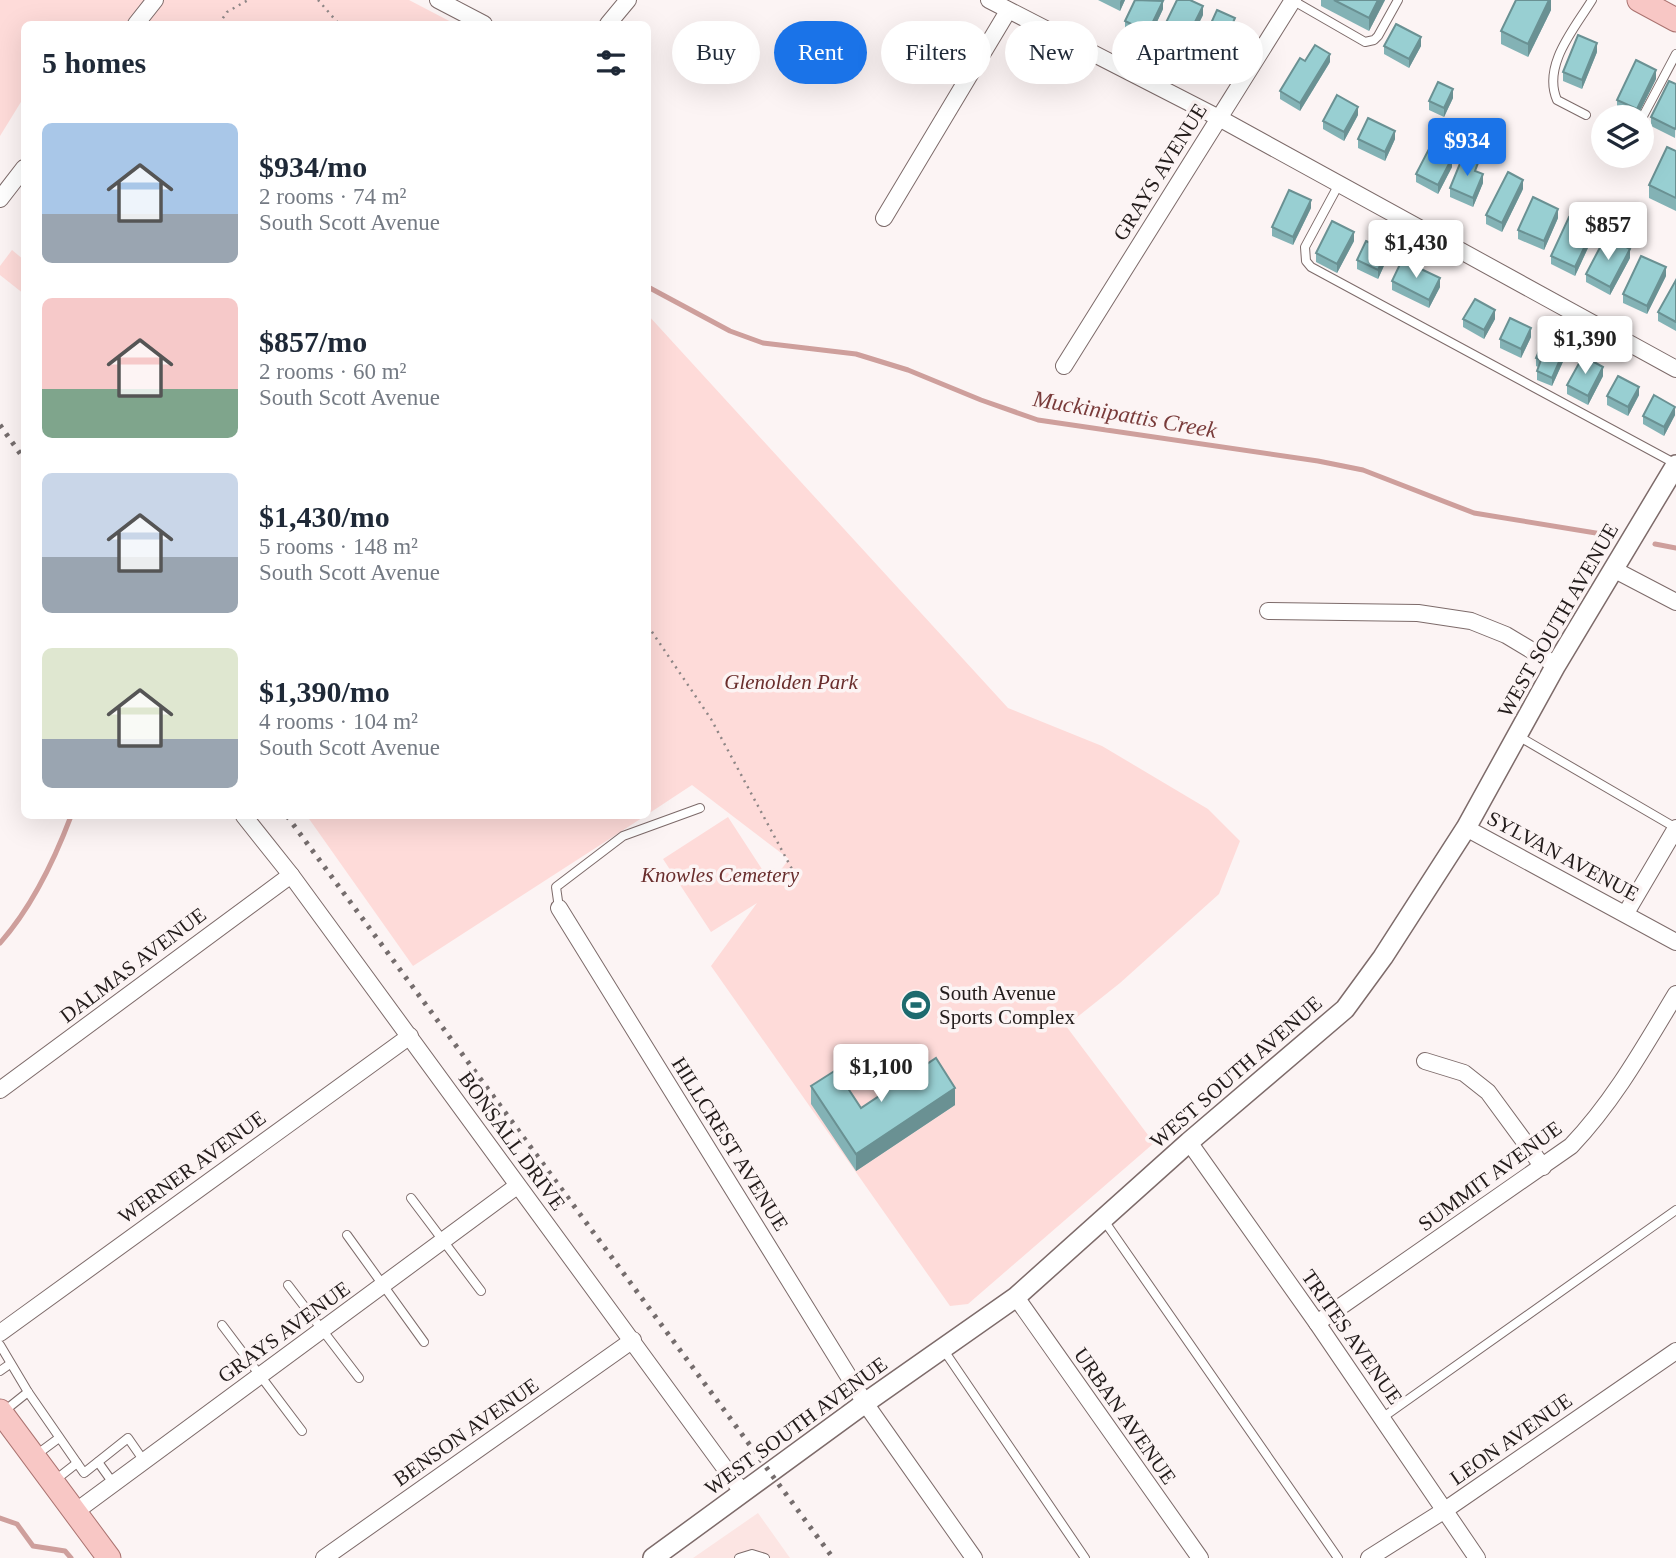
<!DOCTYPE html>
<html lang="en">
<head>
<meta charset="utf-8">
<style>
	body { margin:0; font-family:"Times New Roman",serif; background:#f2f2f3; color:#1f2937; height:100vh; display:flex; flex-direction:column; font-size:26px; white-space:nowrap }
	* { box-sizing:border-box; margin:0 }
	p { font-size:23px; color:#747a83 }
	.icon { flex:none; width:38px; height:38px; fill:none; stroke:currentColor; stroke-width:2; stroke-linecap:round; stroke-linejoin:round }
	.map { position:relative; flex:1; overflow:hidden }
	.sheet { position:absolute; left:21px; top:21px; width:630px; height:798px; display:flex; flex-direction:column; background:#fff; border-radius:10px; box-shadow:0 7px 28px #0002 }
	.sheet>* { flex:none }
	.top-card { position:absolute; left:672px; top:21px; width:665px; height:63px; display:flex; gap:14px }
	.controls { position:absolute; left:1591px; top:105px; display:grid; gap:14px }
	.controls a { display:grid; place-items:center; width:63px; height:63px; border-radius:50%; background:#fff; box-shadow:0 7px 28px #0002; font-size:35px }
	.price { position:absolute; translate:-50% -60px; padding:0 16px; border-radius:7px; background:#fff; color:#222; font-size:23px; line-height:46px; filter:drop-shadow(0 2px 4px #0008) }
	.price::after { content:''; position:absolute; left:50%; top:42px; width:21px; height:16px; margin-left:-10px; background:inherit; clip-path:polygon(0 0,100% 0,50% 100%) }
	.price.current { background:#1a73e8; color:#fff }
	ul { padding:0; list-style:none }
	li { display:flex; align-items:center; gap:21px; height:175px; padding:0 21px }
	li span { display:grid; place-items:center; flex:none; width:196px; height:140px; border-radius:10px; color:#555 }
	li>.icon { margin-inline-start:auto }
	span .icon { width:84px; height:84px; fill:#fffc; stroke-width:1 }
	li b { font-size:30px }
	h2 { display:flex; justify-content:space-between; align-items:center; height:84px; padding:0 21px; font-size:30px }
	.chip { padding:0 24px; border-radius:32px; background:#fff; box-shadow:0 7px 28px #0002; font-size:24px; line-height:63px }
	.chip.current { background:#1a73e8; color:#fff }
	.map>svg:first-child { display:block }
</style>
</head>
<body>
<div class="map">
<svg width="1676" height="1558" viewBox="0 0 1676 1558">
	<rect width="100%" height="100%" fill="#fcf4f4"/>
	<!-- built -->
	<polygon fill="#fce5e3" points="758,1513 790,1558 693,1558"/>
	<!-- green -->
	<g fill="#fedbd9">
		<polygon points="0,0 409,0 455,24 24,24 24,97 0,136"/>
		<polygon points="12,250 24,260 24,294 0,275 0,266"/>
		<polygon points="648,315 1008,708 1102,746 1208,809 1240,841 1219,894 1120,983 1066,1026 1154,1143 968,1304 950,1306 711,966 757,903 711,932 663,859 728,817 771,883 789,859 692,785 648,814"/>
		<polygon points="307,816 645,816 413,966"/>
	</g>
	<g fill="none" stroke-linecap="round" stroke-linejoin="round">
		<!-- stream -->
		<g stroke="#ce9f9c" stroke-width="5">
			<polyline points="648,287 730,331 763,343 856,354 908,370 981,400 1038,420 1318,461 1363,470 1474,513 1608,535"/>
			<polyline points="1655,544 1676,548"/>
			<path d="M0,943C32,907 54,861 71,816"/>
			<polyline points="0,1518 17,1524 33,1546 65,1551 71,1558"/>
		</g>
		<!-- service casing -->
		<g stroke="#7d6b6a" stroke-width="10">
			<g id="service">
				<polyline points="1292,0 1365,42 1374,40 1378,36 1398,0"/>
				<path d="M1586,115L1557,100C1542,65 1575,28 1592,0"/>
				<polyline points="1642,118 1676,54"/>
				<polyline points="1339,184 1305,247 1306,261 1311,267 1676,464"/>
				<polyline points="1518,736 1676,828"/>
				<polyline points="559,908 556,887 623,836 700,808"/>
				<polyline points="411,1198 481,1291"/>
				<polyline points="1103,1219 1338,1558"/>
				<polyline points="347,1235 424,1342"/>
				<polyline points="288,1285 359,1378"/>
				<polyline points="222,1325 302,1431"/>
				<polyline points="0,1345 28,1392 84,1473 128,1438 144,1461"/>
				<polyline points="943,1349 1085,1558"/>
				<polyline points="0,1371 10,1364"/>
				<polyline points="3,1412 28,1392"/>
				<polyline points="1382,1418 1676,1210"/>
				<polyline points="36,1455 59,1438"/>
				<polyline points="98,1462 113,1483"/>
				<polyline points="54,1481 77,1463"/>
				<polyline points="739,1558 752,1554 765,1558"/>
			</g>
		</g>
		<!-- minor casing -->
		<g stroke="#7d6b6a" stroke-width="18">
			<g id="minor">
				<polyline points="438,0 484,24"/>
				<polyline points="989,0 1219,118 1676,369"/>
				<polyline points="136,24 155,0"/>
				<polyline points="608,24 628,0"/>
				<polyline points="0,199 24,168"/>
				<polyline points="884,218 1008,11"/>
				<polyline points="1064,366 1293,0"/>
				<polyline points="1613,569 1676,602"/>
				<polyline points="1268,611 1418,613 1471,621 1506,635 1556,665"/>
				<polyline points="244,816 291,875 743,1493"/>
				<polyline points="1466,828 1676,942"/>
				<polyline points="559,908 865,1403 974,1558"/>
				<polyline points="1626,913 1676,828"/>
				<polyline points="1425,1061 1464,1073 1488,1092 1543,1167"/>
				<polyline points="0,1090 291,875"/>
				<polyline points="1189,1142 1317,1323 1477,1558"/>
				<polyline points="1016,1297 1200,1558"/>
				<path d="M1317,1323L1571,1146C1614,1101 1644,1047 1676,994"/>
				<polyline points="0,1333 410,1036"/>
				<polyline points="75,1512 517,1186"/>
				<polyline points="324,1558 633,1340"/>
				<polyline points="1369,1558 1445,1510 1676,1351"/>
			</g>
		</g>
		<!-- tertiary casing -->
		<g stroke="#7d6b6a" stroke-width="22">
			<polyline id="tertiary" points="653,1558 865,1403 1016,1297 1189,1142 1345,1009 1383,957 1466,828 1556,665 1676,465"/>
		</g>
		<!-- primary casing -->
		<g stroke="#aa7370" stroke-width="25">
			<g id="primary">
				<polyline points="1639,0 1676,20"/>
				<polyline points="0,1411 109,1558"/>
			</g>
		</g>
		<!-- path -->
		<g stroke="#8e8686" stroke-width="2.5" stroke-dasharray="2 5" stroke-linecap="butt">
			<polyline points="318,0 339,24"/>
			<polyline points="219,24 227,12 248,0"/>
			<polyline points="648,626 711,719 799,882"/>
		</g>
		<!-- service -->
		<use href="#service" stroke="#fff" stroke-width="8"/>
		<!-- minor -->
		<use href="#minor" stroke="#fff" stroke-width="16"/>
		<!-- tertiary -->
		<use href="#tertiary" stroke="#fff" stroke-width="19"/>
		<!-- primary -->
		<use href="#primary" stroke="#f8c7c5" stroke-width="23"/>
		<!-- rail -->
		<g stroke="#756d6d" stroke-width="5" stroke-dasharray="3.5 7" stroke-linecap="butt">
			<polyline points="0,425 24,459"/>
			<polyline points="287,816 833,1558"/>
		</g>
	</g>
	<!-- wall -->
	<g fill="#83b2b5">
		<polygon points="1098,0 1125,0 1120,11"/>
		<polygon points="1321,0 1385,0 1369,31 1321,6"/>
		<polygon points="1551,0 1551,10 1528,57 1501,44 1501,31"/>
		<polygon points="1163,9 1148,41 1125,30 1125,21"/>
		<polygon points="1203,15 1182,57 1159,45 1159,37"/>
		<polygon points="1235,27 1234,29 1237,39 1228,59 1222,56 1216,68 1198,60 1198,52"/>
		<polygon points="1384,46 1421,46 1409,68 1384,54"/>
		<polygon points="1597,52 1582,89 1563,81 1563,72"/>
		<polygon points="1330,62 1300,111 1280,99 1280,91"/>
		<polygon points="1656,79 1637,117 1617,108 1617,100"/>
		<polygon points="1676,84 1675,138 1651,126 1651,117"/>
		<polygon points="1453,98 1444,117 1429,110 1429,101"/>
		<polygon points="1358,115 1344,141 1323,129 1323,121"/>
		<polygon points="1358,139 1395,139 1385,161 1358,148"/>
		<polygon points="1676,151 1676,211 1649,198 1649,185"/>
		<polygon points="1452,167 1438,194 1416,182 1416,174"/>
		<polygon points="1478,172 1483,183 1473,207 1450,197 1450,188"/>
		<polygon points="1523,189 1502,232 1486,224 1486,215"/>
		<polygon points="1311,208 1293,245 1272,236 1272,227"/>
		<polygon points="1558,218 1544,250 1518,239 1518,230"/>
		<polygon points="1593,237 1575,276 1551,264 1551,256"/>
		<polygon points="1354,241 1337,273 1316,262 1316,253"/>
		<polygon points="1630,258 1610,295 1586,282 1586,274"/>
		<polygon points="1387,259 1378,279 1357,269 1357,260"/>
		<polygon points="1666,276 1647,314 1623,303 1623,294"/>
		<polygon points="1676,280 1676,331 1658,321 1658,312"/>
		<polygon points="1392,281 1440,287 1429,308 1392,290"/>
		<polygon points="1463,319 1495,319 1484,339 1463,327"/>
		<polygon points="1531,337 1521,358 1500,348 1500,339"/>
		<polygon points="1566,355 1552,386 1537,380 1537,371 1538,367 1536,366 1536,358"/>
		<polygon points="1603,376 1588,405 1567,394 1567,385"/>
		<polygon points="1639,395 1628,416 1607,405 1607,396"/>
		<polygon points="1675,415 1664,436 1643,424 1643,416"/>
		<polygon points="811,1086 861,1108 955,1105 856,1171 811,1104"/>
	</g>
	<!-- shaded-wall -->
	<g fill="#6a9193">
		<polygon points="1121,0 1125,0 1120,11 1120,2"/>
		<polygon points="1378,0 1385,0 1369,31 1369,18"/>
		<polygon points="1549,0 1551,0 1551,10 1528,57 1528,44"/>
		<polygon points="1163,1 1163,9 1148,41 1148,32"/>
		<polygon points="1203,6 1203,15 1182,57 1182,48"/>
		<polygon points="1237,30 1237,39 1228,59 1228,50"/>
		<polygon points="1421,37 1421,46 1409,68 1409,59"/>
		<polygon points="1597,43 1597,52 1582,89 1582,80"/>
		<polygon points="1222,47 1222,56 1216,68 1216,60"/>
		<polygon points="1330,54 1330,62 1300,111 1300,103"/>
		<polygon points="1656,70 1656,79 1637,117 1637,109"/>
		<polygon points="1453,89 1453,98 1444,117 1444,108"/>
		<polygon points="1358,107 1358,115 1344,141 1344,132"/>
		<polygon points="1395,131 1395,139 1385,161 1385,152"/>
		<polygon points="1452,158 1452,167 1438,194 1438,185"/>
		<polygon points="1483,174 1483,183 1473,207 1473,198"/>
		<polygon points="1523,180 1523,189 1502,232 1502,223"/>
		<polygon points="1311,200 1311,208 1293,245 1293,237"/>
		<polygon points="1558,209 1558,218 1544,250 1544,241"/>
		<polygon points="1593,229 1593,237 1575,276 1575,267"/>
		<polygon points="1354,232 1354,241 1337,273 1337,264"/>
		<polygon points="1630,249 1630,258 1610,295 1610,287"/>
		<polygon points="1387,251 1387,259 1378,279 1378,270"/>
		<polygon points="1666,267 1666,276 1647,314 1647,306"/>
		<polygon points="1440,278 1440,287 1429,308 1429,300"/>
		<polygon points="1495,310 1495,319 1484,339 1484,330"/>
		<polygon points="1531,328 1531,337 1521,358 1521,349"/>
		<polygon points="1566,346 1566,355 1552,386 1552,378"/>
		<polygon points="1603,367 1603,376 1588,405 1588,396"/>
		<polygon points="1639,387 1639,395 1628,416 1628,407"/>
		<polygon points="1675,407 1675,415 1664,436 1664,427"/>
		<polygon points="955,1088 955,1105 856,1171 856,1154"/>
	</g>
	<!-- building -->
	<g fill="#98cfd2" stroke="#6a9193" stroke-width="2">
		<polygon points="1135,0 1163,1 1148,32 1125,21"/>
		<polygon points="1177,0 1190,0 1203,6 1182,48 1159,37"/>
		<polygon points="1334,0 1378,0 1369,18"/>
		<polygon points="1516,0 1549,0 1528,44 1501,31"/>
		<polygon points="1217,10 1235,18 1231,27 1237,30 1228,50 1222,47 1216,60 1198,52"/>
		<polygon points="1396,24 1421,37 1409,59 1384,46"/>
		<polygon points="1578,35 1597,43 1582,80 1563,72"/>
		<polygon points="1315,45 1330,54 1300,103 1280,91 1300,58 1305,61"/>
		<polygon points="1636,60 1656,70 1637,109 1617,100"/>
		<polygon points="1669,81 1676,84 1676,127 1675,129 1651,117"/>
		<polygon points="1438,82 1453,89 1444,108 1429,101"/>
		<polygon points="1337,95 1358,107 1344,132 1323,121"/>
		<polygon points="1368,118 1395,131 1385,152 1358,139"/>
		<polygon points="1430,147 1452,158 1438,185 1416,174"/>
		<polygon points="1667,147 1676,151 1676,198 1649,185"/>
		<polygon points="1463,156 1478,163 1475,171 1483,174 1473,198 1450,188"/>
		<polygon points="1508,172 1523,180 1502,223 1486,215"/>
		<polygon points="1289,190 1311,200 1293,237 1272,227"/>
		<polygon points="1533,197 1558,209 1544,241 1518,230"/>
		<polygon points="1569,217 1593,229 1575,267 1551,256"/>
		<polygon points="1332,221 1354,232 1337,264 1316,253"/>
		<polygon points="1606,236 1630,249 1610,287 1586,274"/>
		<polygon points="1366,241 1387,251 1378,270 1357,260"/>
		<polygon points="1641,256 1666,267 1647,306 1623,294"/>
		<polygon points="1402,260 1440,278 1429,300 1392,281"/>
		<polygon points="1676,280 1676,322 1658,312"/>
		<polygon points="1475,299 1495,310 1484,330 1463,319"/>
		<polygon points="1510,318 1531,328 1521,349 1500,339"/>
		<polygon points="1545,337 1566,346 1552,378 1537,371 1541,360 1536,358"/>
		<polygon points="1583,356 1603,367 1588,396 1567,385"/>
		<polygon points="1618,376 1639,387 1628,407 1607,396"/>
		<polygon points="1654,395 1675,407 1664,427 1643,416"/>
		<polygon points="936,1058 955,1088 856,1154 811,1086 836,1070 861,1108"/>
	</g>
	<!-- icons -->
	<defs>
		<g id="stadium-disc" transform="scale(1.575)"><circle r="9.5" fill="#1d6a6e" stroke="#fcf4f4"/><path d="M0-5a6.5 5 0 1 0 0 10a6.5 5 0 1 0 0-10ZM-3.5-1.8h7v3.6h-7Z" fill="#fff"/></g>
	</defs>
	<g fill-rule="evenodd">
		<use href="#stadium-disc" x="916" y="1005"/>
	</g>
	<g text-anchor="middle" stroke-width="7" stroke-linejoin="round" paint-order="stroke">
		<!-- street labels -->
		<g font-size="21" fill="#231c1b" stroke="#fcf4f4">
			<text transform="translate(1160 172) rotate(-58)" y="7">GRAYS AVENUE</text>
			<text transform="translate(1558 620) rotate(-60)" y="7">WEST SOUTH AVENUE</text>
			<text transform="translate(1563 856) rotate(28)" y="7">SYLVAN AVENUE</text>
			<text transform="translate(133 965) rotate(-37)" y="7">DALMAS AVENUE</text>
			<text transform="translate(1236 1072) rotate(-41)" y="7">WEST SOUTH AVENUE</text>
			<text transform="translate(512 1141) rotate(54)" y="7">BONSALL DRIVE</text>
			<text transform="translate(730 1144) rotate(58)" y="7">HILLCREST AVENUE</text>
			<text transform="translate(192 1167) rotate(-36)" y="7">WERNER AVENUE</text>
			<text transform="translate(1490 1176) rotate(-36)" y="7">SUMMIT AVENUE</text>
			<text transform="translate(284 1332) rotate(-36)" y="7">GRAYS AVENUE</text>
			<text transform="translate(1352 1337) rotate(55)" y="7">TRITES AVENUE</text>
			<text transform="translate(1125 1416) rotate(55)" y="7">URBAN AVENUE</text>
			<text transform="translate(796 1426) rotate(-36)" y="7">WEST SOUTH AVENUE</text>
			<text transform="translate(466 1432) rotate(-35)" y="7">BENSON AVENUE</text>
			<text transform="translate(1511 1439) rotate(-35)" y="7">LEON AVENUE</text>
		</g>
		<!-- park labels -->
		<g font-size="21" font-style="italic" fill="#692d2c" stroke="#fcf4f4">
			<text x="791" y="689">Glenolden Park</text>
			<text x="720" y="882">Knowles Cemetery</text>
		</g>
		<!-- poi labels -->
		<g font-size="21" fill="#231c1b" stroke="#fcf4f4" text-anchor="start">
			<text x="939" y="1000">South Avenue<tspan x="939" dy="24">Sports Complex</tspan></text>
		</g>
		<!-- water labels -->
		<g font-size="23" font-style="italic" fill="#793b3a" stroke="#fcf4f4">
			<text transform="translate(1125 414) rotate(10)" y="8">Muckinipattis Creek</text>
		</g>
	</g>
</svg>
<div class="controls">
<a><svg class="icon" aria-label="layers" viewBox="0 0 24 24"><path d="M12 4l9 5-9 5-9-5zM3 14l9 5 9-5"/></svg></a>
</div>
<b class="price current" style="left:1467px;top:178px">$934</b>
<b class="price" style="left:1608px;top:262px">$857</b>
<b class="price" style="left:1416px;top:280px">$1,430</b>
<b class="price" style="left:1585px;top:376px">$1,390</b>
<b class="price" style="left:881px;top:1104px">$1,100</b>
<div class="top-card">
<a class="chip">Buy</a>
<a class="chip current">Rent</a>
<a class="chip">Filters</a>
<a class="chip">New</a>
<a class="chip">Apartment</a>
</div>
<section class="sheet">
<h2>5 homes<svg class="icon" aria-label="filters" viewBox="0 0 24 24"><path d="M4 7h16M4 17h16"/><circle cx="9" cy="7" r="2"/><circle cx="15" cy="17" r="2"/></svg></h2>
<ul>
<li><span style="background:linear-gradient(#a9c7e8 65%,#9aa5b1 0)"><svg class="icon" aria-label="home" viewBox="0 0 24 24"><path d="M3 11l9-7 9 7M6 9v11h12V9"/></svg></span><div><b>$934/mo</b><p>2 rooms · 74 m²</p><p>South Scott Avenue</p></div></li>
<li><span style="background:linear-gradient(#f6c9c9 65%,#7fa58c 0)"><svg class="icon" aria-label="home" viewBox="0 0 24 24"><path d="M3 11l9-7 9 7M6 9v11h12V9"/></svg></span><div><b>$857/mo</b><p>2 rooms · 60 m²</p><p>South Scott Avenue</p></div></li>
<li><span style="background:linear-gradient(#c9d6e8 60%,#9aa5b1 0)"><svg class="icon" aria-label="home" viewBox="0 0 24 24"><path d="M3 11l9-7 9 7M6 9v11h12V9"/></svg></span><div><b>$1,430/mo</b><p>5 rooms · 148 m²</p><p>South Scott Avenue</p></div></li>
<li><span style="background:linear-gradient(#dfe7d0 65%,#9aa5b1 0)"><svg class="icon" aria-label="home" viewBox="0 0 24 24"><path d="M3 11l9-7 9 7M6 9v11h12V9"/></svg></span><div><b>$1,390/mo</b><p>4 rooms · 104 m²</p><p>South Scott Avenue</p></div></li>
</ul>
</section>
</div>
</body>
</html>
